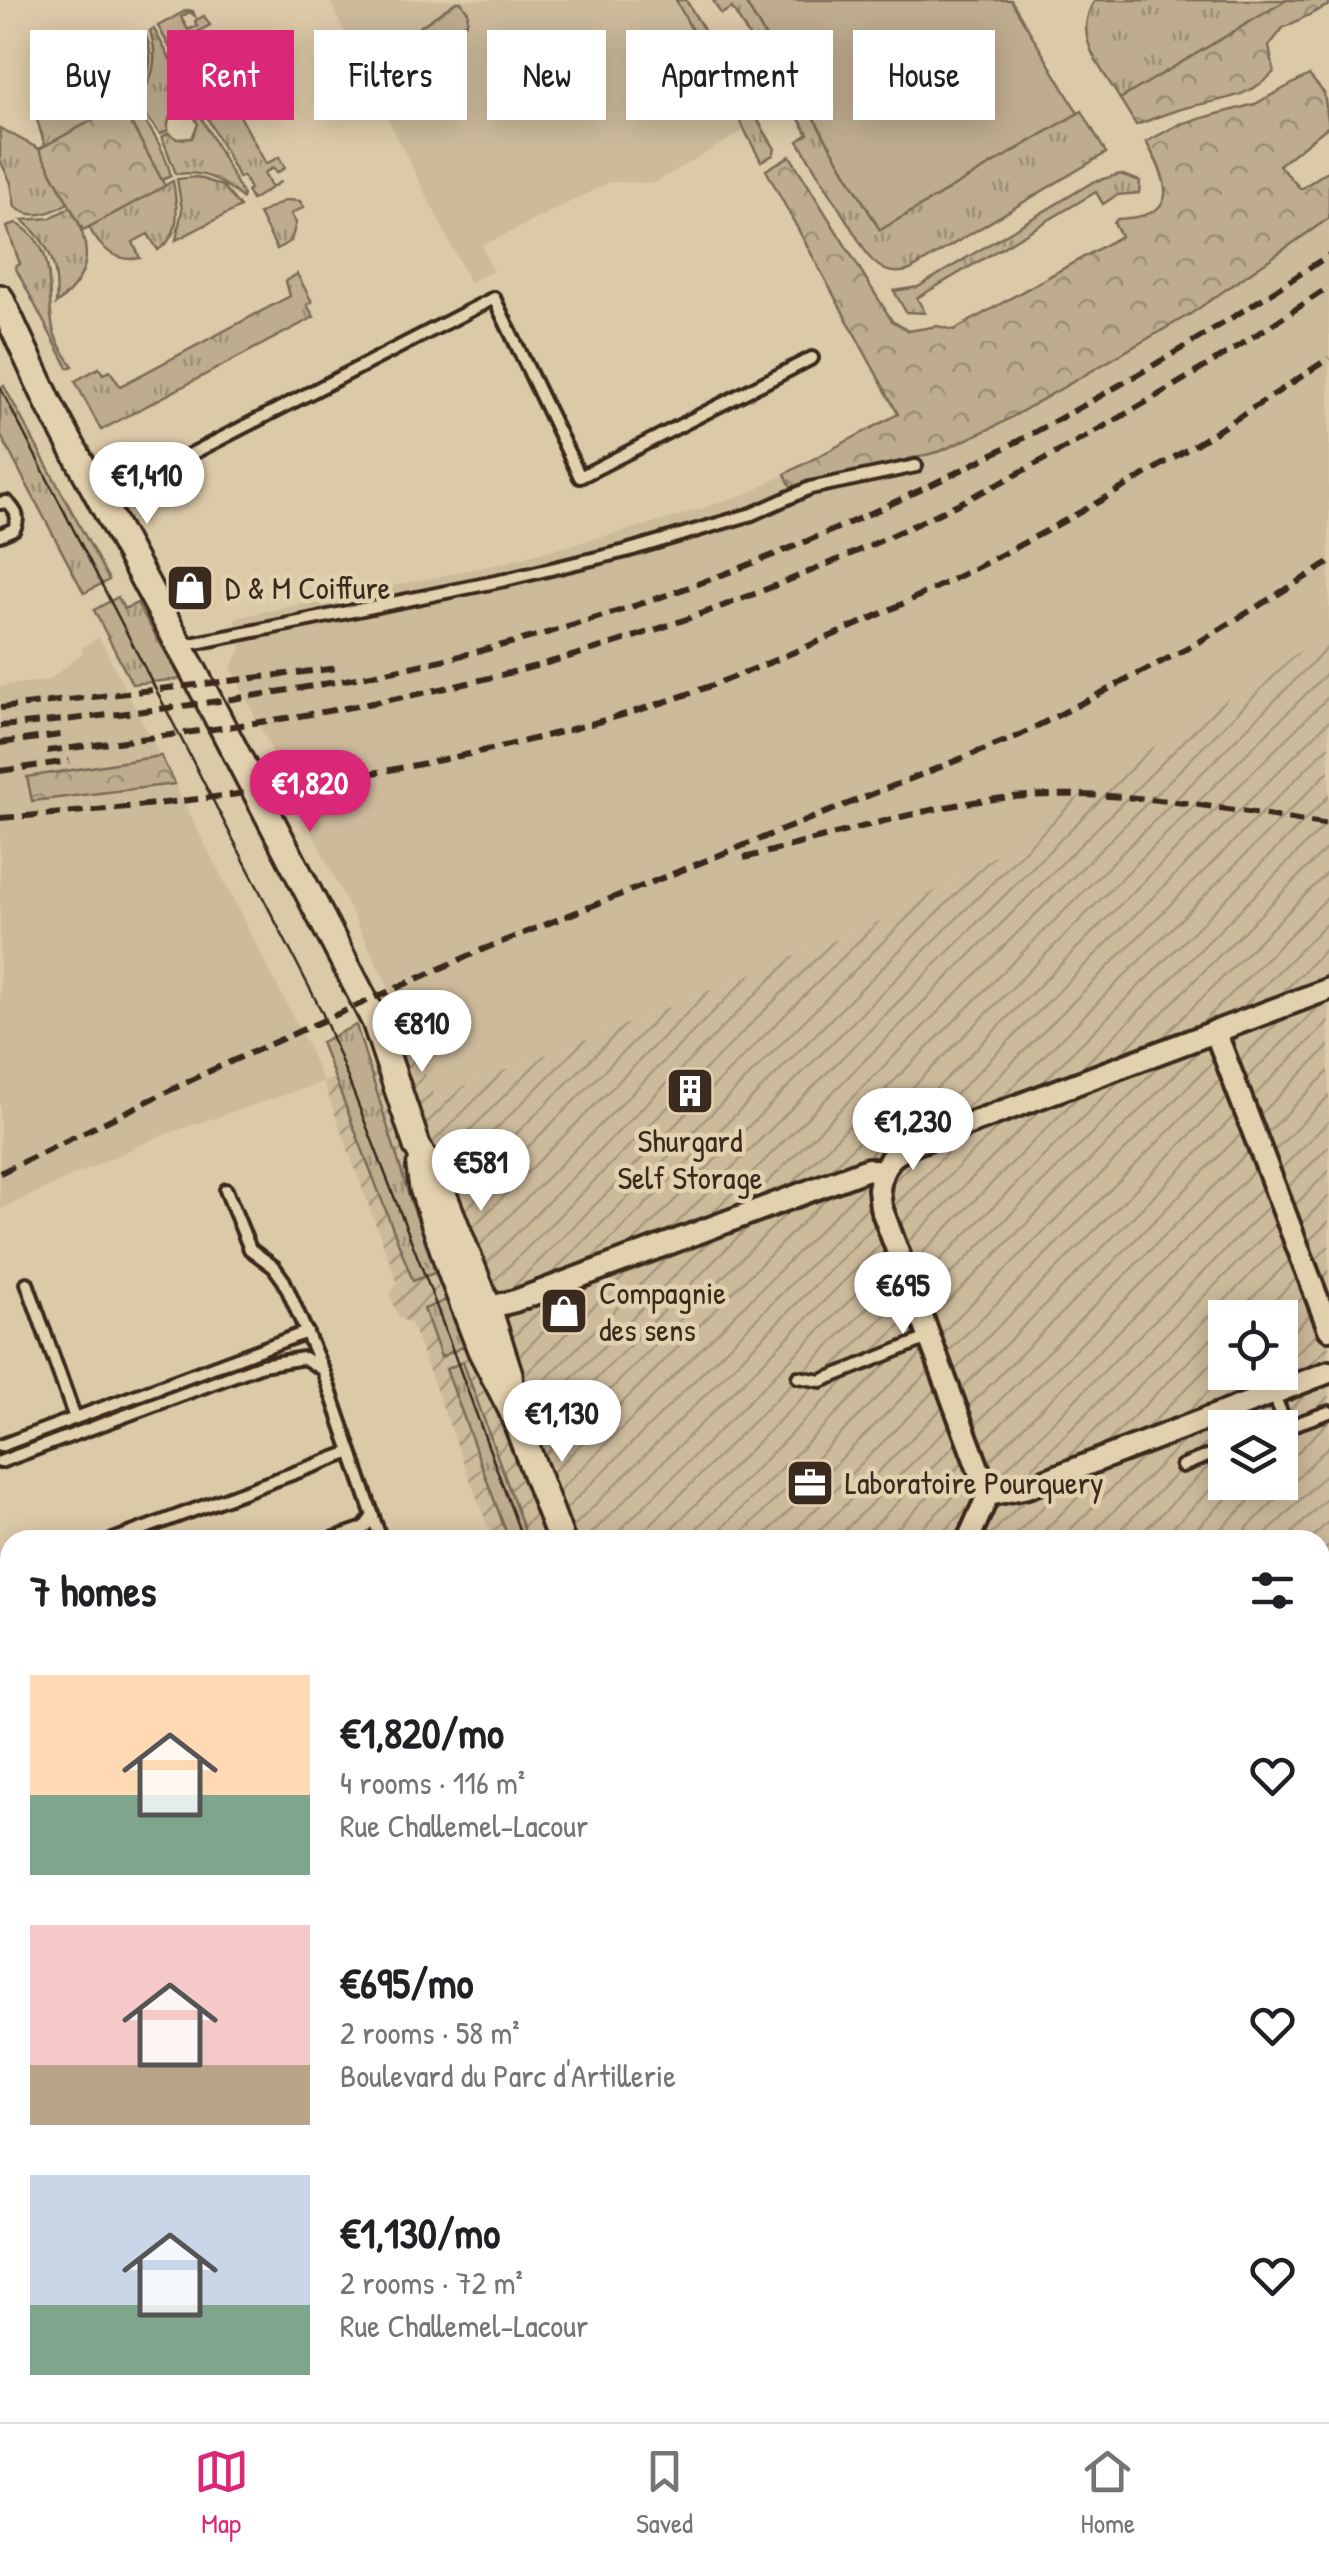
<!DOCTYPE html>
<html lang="en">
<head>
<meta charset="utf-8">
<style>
	body { margin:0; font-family:"Patrick Hand",sans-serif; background:#f2f2f2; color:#202124; height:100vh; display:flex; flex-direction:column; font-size:38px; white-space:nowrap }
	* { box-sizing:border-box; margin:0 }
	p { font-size:32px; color:#757577 }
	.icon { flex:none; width:55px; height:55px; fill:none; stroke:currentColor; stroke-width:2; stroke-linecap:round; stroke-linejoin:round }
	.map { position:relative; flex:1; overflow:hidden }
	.drawer { position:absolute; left:0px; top:1530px; width:1330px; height:892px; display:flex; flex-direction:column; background:#fff; border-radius:30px 30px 0 0; box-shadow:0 5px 25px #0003 }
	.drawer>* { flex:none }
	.top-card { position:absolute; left:30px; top:30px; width:1270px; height:90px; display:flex; gap:20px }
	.fabs { position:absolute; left:1208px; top:1300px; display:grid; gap:20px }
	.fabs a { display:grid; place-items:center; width:90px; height:90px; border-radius:0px; background:#fff; box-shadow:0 5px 25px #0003; font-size:50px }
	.price { position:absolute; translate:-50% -85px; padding:0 22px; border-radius:35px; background:#fff; color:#222; font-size:32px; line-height:65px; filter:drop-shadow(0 2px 5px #0008) }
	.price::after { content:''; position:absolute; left:50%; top:60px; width:30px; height:22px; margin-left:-15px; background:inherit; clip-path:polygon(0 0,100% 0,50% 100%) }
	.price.current { background:#db2777; color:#fff }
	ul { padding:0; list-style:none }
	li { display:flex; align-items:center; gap:30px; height:250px; padding:0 30px }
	li span { display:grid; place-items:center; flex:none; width:280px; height:200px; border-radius:0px; color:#555 }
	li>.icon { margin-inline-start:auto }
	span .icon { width:120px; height:120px; fill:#fffc; stroke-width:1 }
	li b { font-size:42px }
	h2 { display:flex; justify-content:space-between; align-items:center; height:120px; padding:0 30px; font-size:42px }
	.tag { padding:0 35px; border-radius:0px; background:#fff; box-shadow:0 5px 25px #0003; font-size:35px; line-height:90px }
	.tag.current { background:#db2777; color:#fff }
	.menu { display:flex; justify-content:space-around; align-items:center; height:140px; border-top:2px solid #e0e0e0; background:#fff; font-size:28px; color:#757577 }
	.menu a { display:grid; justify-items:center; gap:5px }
	.menu .current { color:#db2777 }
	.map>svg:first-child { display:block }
</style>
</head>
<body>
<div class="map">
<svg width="1329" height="2422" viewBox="0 0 1329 2422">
	<defs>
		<pattern id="industrial-furrows" width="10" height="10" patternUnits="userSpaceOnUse" patternTransform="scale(2.5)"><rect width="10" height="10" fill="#cdba9b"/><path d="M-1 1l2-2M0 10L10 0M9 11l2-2" fill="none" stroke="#a8977e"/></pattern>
		<pattern id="grass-tufts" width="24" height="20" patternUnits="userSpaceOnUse" patternTransform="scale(2.5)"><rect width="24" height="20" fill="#bfac8f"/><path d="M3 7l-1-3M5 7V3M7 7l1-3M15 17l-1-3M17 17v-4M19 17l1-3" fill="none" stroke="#9c8c74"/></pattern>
		<pattern id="forest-crowns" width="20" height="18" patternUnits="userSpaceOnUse" patternTransform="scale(2.5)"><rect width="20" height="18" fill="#bfac8f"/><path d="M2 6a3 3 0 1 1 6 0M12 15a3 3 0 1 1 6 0" fill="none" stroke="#9c8c74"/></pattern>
	</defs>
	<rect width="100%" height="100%" fill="#dcc9a8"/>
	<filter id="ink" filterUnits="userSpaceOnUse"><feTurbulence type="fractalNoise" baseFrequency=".01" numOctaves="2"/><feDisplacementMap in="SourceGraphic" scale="20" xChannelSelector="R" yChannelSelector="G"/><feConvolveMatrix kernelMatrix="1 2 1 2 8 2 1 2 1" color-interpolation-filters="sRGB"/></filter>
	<g filter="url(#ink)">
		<!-- built -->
		<g fill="#cdba9b">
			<polygon points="329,0 676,0 745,130 654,183 610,182 482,246 493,271 470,283"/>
			<polygon points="1329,170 1329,947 979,867 872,925 644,1017 434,1097 407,1025 231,668 241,648 235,618 499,564 673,518 751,492 1217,249"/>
			<polygon points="99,637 308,1046 323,1082 160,1136 0,1209 0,686 49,680 83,653 81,648"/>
			<polygon points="1257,2413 1260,2422 927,2422 923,2413"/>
		</g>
		<!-- industrial -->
		<path fill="url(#industrial-furrows)" fill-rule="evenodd" d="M1329,632V2184L1320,2188V1540H493L411,1323L399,1318L390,1294L397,1282L323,1082L415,1048L434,1097L644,1017L872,925L979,867L1098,783ZM1225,1318H1280V1372H1225ZM1225,1428H1280V1482H1225Z"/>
		<!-- grass -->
		<g fill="url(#grass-tufts)" stroke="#7d6b56" stroke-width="2.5">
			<polygon points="676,0 686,0 775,149 773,155 761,161"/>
			<path d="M713,0H744L880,230L1082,111L1106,153L910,270C892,276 881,270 869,257L798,141L808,134L732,8L721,14Z"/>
			<path d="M1095,0H1287L1120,99C1101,67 1071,36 1095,0Z"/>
			<polygon points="456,2 461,2 468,12 467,22 432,46 421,44 414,31"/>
			<polygon points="187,10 193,11 195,16 190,12 181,17 188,30 197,26 195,21 204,16 210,25 196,33 228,92 201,106 178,63 181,60 174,47 170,48 158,26"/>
			<path d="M154,29L243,195L242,198C221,180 206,170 176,174L162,137L169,133L177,139L192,138L198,124L192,112C178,106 166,114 168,130L160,134L137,104C152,79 160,61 150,31Z"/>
			<path d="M145,33C155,57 151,79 133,99L102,73L83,67Z"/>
			<polygon points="85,72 100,77 128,101 45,146 35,113 44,87 47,85 55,101 71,93 63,77"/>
			<polygon points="244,89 246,93 232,101 266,164 279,157 285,168 276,173 273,168 264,173 271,187 282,181 252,200 247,191 250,189 243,176 239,178 204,111"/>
			<path d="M131,105C151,126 164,148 171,176L162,180L124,110Z"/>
			<path d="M0,128L39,149L68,203C50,214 32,220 15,207L11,183L0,160Z"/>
			<polygon points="1120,174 1140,181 1139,193 1117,195 1103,204 1096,192 917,298 925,313 906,312 894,291 918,287 1093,182"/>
			<polygon points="197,177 223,186 240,207 176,240 182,210 177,179"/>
			<path d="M173,181C177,206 183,234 158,250L148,234L133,242L140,258C117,263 99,248 89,227Z"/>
			<polygon points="286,200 300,201 304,207 291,214 296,223 291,241 277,249 259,214"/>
			<path d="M71,207C92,247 94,274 56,304C59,267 51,244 22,220L50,218Z"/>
			<path d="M16,223C58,247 46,283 52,323C54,339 63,352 73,366L68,368L15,267L20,264L7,227Z"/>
			<polygon points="297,274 312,302 307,305 314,317 101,430 75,381 99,368 103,374 110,371 120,386 290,296 286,281"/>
			<polygon points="4,386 109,580 84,593 0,434 0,388"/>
			<polygon points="118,597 124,609 137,603 181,679 132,684 94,610"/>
			<polygon points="356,1025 411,1202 437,1272 413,1281 321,1042"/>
			<polygon points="446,1300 467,1345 441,1357 424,1309"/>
			<polygon points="463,1362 528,1540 509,1540 446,1369"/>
		</g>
		<!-- forest -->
		<g fill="url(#forest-crowns)" stroke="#7d6b56" stroke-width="2.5">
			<path d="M1287,0H1329V5L1283,28L1269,46L1274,72C1250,98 1221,99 1189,107C1171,111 1153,119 1136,125L1120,99Z"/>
			<path d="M1309,75L1324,93L1329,126L1279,165L1301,189L1329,170V218L1192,313L998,425L941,451L792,489L785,474L898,414L766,170L790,156L892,321L909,331L937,326L954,330L1121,236L1114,223L1117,219C1181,217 1171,185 1146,142L1180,124L1255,104Z"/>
			<polygon points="121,105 165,186 83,230 39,149"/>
			<polygon points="161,756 175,784 32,801 27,777"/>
		</g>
		<!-- pitch -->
		<polygon fill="#bfac8f" stroke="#7d6b56" stroke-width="2.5" points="744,0 1011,0 1078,113 880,230"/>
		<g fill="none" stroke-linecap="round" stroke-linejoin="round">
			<!-- service casing -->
			<g stroke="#3b2a1e" stroke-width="18">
				<g id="service">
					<polyline points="102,500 494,298 580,477 812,358"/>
					<path d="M0,503L7,502C16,511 20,517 14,529L0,535"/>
					<polyline points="181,646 505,580 626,551 752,514 810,488 916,466"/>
					<polyline points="226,1190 250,1249 274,1267 284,1281 321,1366"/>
					<polyline points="27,1283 75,1418"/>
					<polyline points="798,1377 821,1381 930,1337"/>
					<polyline points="1273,1393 1287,1427 1329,1412"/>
					<polyline points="1234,1409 1240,1428"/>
					<polyline points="0,1446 307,1332"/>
					<polyline points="0,1462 262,1365 304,1358 323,1370 373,1516 364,1528 329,1540"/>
					<polyline points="1182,1466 1225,1449"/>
					<polyline points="373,1517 381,1540"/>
					<polyline points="113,1540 351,1452"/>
					<polyline points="0,1582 10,1578"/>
					<polyline points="0,1657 10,1654"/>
					<polyline points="0,1991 10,1987"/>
					<polyline points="0,2289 10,2285"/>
				</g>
			</g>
			<!-- minor casing -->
			<g stroke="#3b2a1e" stroke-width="28">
				<g id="minor">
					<polyline points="1215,1031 1329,1329"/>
					<polyline points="882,1173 879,1189 881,1207 988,1495 968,1540"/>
					<polyline points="474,1311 515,1301 868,1169 882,1173 891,1158 907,1147 1329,989"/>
					<polyline points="988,1495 1028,1487 1329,1372"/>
					<polyline points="121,2422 147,2412"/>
				</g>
			</g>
			<!-- tertiary casing -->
			<g stroke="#3b2a1e" stroke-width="32">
				<g id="tertiary">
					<polyline points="0,298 50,406 195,674 375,1021 417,1146 443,1194 488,1308 509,1374 512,1410"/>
					<polyline points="420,1167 423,1188 451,1272 481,1350 512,1410 561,1540"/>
					<polyline points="884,2412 887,2422"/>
				</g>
			</g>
			<!-- service -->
			<use href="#service" stroke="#e3d0ae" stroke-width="10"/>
			<!-- minor -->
			<use href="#minor" stroke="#e3d0ae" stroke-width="20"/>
			<!-- tertiary -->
			<use href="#tertiary" stroke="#e3d0ae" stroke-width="25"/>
			<!-- tram -->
			<g stroke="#3b2a1e" stroke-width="2.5">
				<polyline points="0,387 322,1012 427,1281 523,1540"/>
				<polyline points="849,2412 852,2422"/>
			</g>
			<!-- rail -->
			<g stroke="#3b2a1e" stroke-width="6" stroke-dasharray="15 8" stroke-linecap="butt">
				<polyline points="0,708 338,668"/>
				<path d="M0,726C146,713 290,694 433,662C758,589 1054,438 1329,255"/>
				<polyline points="0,743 68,734"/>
				<path d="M47,751C205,731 362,711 517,671C809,595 1080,454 1329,287"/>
				<polyline points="0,771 69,761"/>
				<path d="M0,818C217,802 430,773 639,710C699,692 758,668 815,643C996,566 1166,468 1329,358"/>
				<path d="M744,858C823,839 907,811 988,800C1097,784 1221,808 1329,825"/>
				<polyline points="0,1173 212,1070 484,949 1018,736 1194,645 1329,563"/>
			</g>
		</g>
	</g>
	<!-- icons -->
	<defs>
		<g id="shop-square" transform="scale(2.5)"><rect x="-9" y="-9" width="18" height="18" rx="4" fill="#3b2a1e" stroke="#e3d0ae"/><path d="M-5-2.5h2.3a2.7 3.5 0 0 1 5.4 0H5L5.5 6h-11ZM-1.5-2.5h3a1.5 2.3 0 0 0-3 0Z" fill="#fff"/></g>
		<g id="building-square" transform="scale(2.5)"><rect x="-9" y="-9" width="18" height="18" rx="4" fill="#3b2a1e" stroke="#e3d0ae"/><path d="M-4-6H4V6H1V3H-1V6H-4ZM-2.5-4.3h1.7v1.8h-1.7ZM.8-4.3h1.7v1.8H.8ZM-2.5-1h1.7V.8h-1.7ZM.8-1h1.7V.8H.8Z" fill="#fff"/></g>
		<g id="office-square" transform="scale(2.5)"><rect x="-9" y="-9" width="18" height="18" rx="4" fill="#3b2a1e" stroke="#e3d0ae"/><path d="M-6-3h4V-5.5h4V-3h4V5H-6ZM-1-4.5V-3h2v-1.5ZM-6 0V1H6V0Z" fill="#fff"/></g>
	</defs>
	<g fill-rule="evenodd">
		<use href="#shop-square" x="190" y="588"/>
		<use href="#building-square" x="690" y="1091"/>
		<use href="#shop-square" x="564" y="1311"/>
		<use href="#office-square" x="810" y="1483"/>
	</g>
	<g text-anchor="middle" stroke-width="9" stroke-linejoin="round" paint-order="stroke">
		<!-- poi labels -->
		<g font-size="32" fill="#3b2a1e" stroke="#e3d0ae" text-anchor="start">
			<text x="225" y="599">D &amp; M Coiffure</text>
			<text x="690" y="1152" text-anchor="middle">Shurgard<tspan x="690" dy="37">Self Storage</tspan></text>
			<text x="599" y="1304">Compagnie<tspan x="599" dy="37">des sens</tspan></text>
			<text x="845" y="1494">Laboratoire Pourquery</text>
		</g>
	</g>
</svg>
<div class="fabs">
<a><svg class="icon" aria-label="locate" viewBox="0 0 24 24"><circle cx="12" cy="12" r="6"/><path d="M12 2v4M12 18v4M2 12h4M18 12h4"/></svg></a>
<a><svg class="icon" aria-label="layers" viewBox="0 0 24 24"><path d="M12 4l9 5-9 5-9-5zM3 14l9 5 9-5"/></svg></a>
</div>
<b class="price" style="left:147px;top:527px">€1,410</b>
<b class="price current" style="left:310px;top:835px">€1,820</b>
<b class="price" style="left:422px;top:1075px">€810</b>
<b class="price" style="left:913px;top:1173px">€1,230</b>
<b class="price" style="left:481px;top:1214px">€581</b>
<b class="price" style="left:903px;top:1337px">€695</b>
<b class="price" style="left:562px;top:1465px">€1,130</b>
<div class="top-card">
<a class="tag">Buy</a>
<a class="tag current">Rent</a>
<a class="tag">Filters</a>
<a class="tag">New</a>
<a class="tag">Apartment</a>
<a class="tag">House</a>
</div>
<section class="drawer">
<h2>7 homes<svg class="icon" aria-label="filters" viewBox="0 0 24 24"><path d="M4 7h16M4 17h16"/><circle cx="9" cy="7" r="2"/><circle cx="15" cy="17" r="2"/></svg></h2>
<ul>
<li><span style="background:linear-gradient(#ffd9b3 60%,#7fa58c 0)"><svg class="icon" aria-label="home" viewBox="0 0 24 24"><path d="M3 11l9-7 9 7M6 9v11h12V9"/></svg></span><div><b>€1,820/mo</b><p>4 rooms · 116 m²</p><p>Rue Challemel-Lacour</p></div><svg class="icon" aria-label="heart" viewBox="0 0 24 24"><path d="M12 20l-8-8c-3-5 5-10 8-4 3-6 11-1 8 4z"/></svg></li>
<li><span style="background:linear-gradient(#f6c9c9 70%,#b9a48a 0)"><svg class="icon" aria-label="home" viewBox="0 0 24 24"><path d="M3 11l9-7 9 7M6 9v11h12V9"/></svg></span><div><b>€695/mo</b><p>2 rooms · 58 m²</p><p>Boulevard du Parc d'Artillerie</p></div><svg class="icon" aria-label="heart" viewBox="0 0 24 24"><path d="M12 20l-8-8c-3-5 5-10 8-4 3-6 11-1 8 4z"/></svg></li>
<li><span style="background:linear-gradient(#c9d6e8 65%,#7fa58c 0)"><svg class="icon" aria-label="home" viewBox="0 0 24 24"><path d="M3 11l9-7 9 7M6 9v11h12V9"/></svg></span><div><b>€1,130/mo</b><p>2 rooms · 72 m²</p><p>Rue Challemel-Lacour</p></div><svg class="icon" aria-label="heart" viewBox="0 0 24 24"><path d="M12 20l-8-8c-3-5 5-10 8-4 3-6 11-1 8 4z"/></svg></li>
</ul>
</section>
</div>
<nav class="menu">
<a class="current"><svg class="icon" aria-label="map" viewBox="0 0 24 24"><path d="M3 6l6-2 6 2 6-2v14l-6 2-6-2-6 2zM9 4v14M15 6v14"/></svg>Map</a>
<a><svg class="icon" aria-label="saved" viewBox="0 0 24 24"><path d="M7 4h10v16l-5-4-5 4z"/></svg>Saved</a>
<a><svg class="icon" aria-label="home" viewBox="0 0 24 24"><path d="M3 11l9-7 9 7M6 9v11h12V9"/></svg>Home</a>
</nav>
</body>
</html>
